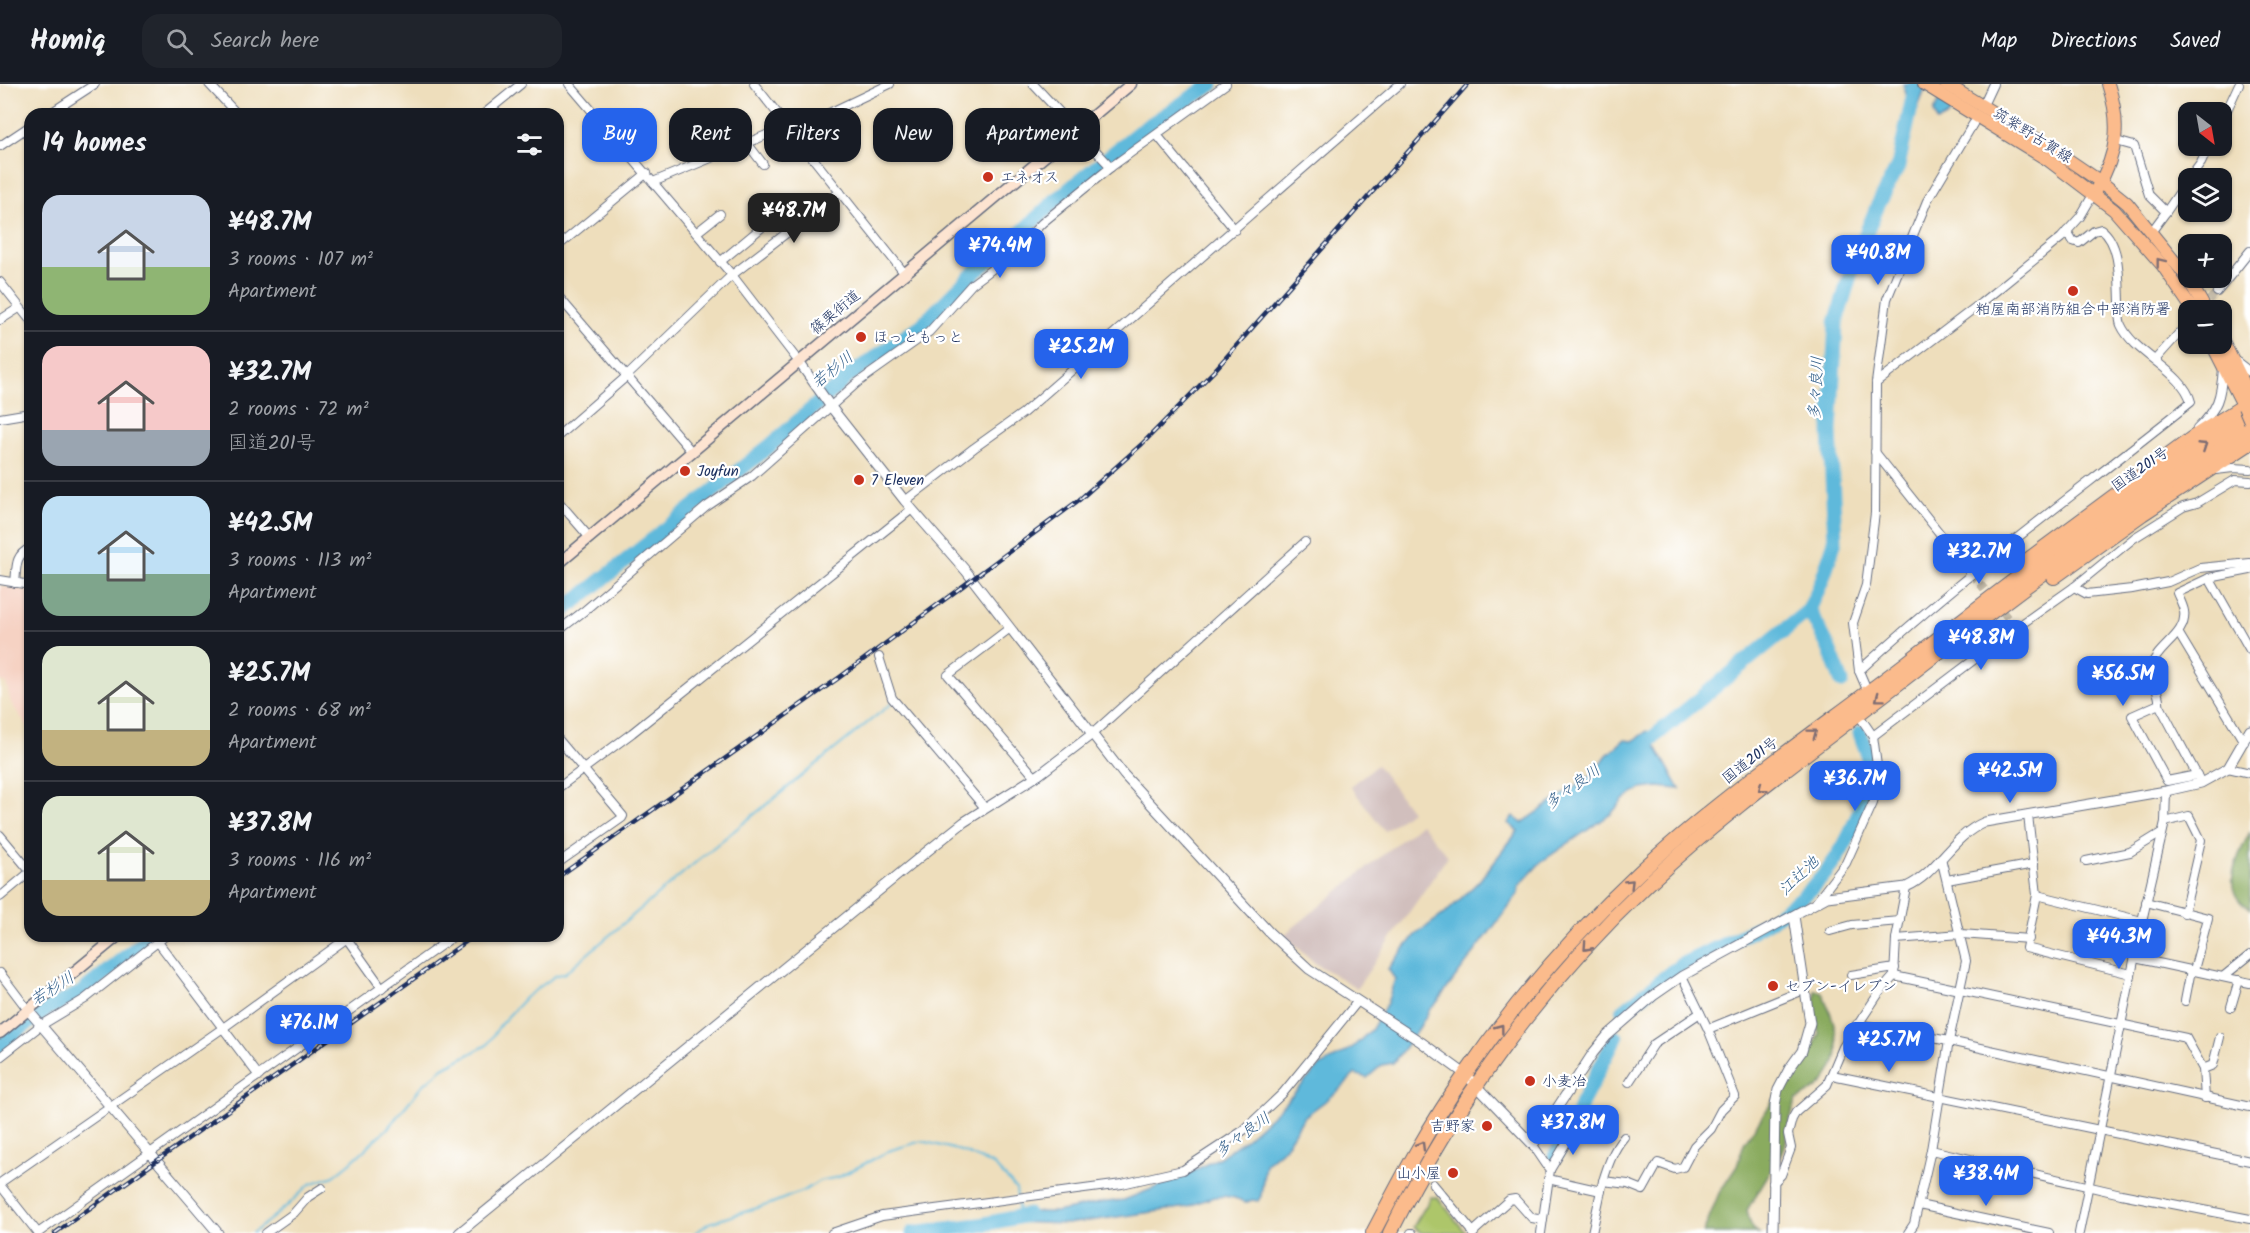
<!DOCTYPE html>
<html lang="en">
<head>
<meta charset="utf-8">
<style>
	body { margin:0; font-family:Kalam,"Klee One",sans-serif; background:#20242c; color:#f1f3f6; height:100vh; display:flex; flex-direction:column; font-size:22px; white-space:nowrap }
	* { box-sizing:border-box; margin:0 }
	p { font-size:20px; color:#9ea1a6 }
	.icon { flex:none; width:33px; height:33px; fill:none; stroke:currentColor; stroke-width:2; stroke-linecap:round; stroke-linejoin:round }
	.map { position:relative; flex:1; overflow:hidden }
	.sheet { position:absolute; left:24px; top:24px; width:540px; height:834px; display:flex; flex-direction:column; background:#171b24; border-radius:18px; box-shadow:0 2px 4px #0004 }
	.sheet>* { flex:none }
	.guide { position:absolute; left:582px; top:24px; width:570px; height:54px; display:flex; gap:12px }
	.needle { width:39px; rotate:149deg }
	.tools { position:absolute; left:2178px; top:18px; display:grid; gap:12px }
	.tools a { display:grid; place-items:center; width:54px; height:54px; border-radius:12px; background:#171b24; box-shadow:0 2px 4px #0004; font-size:30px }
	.price { position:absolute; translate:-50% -51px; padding:0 14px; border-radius:12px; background:#2563eb; color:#fff; font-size:20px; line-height:39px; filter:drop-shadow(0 2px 3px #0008) }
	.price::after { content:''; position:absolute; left:50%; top:36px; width:18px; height:14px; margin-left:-9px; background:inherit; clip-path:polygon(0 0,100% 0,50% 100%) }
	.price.active { background:#222; color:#fff }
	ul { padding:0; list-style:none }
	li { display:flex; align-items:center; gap:18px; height:150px; padding:0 18px }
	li+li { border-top:2px solid #363941 }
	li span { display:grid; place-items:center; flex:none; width:168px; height:120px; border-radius:18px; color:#555 }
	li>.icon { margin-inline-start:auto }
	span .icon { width:72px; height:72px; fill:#fffc; stroke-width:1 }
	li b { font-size:26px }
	h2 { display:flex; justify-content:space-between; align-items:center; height:72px; padding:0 18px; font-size:26px }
	.pill { padding:0 21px; border-radius:18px; background:#171b24; box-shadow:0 2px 4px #0004; font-size:21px; line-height:54px }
	.pill.active { background:#2563eb; color:#fff }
	header { display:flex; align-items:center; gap:36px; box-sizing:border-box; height:84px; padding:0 30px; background:#171b24; border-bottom:2px solid #363941 }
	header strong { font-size:28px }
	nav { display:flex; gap:33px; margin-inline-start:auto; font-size:21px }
	.search { width:420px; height:54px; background:#20242c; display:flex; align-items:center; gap:15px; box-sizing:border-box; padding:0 21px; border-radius:18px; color:#9ea1a6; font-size:22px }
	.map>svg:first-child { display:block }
</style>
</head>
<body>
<header>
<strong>Homiq</strong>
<div class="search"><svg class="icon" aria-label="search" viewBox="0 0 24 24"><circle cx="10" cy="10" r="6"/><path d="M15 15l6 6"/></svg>Search here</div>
<nav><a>Map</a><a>Directions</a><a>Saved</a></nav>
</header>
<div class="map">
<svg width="2250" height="1149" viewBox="0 0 2250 1149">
	<rect width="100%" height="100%" fill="#fff"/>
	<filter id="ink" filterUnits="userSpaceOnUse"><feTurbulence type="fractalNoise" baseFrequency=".0167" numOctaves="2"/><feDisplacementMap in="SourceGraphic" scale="12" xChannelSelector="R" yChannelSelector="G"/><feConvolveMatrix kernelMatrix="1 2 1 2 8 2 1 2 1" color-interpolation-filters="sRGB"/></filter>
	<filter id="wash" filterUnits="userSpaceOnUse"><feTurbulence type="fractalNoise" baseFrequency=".008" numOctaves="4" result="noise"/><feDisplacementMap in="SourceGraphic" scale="24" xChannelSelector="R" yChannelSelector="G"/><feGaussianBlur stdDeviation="1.35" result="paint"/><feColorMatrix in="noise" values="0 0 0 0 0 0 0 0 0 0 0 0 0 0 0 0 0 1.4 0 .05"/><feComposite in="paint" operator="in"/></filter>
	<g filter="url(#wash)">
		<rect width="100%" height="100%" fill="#eedebc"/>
		<!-- built -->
		<polygon fill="#f6d2c3" points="0,502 30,507 30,646 11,619 6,599 0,597"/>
		<!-- industrial -->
		<g fill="#d1bfbd">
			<polygon points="1377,681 1411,727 1385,747 1350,702"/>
			<polygon points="1421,740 1448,772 1357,904 1316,880 1284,851"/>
		</g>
		<!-- green -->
		<polygon fill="#adc66b" stroke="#647a64" stroke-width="1.5" points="1431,1113 1438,1114 1466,1149 1422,1149 1413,1143"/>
		<!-- forest -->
		<g fill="#8aab5f" stroke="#526d5e" stroke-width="1.5">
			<path d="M2250,748V825C2246,822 2241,819 2239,816C2223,797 2241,766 2250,748Z"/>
			<path d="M1815,906L1822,908C1836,941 1850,975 1817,1004C1811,1009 1803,1012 1796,1016L1789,1039L1785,1063L1747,1126L1752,1145L1759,1149H1703L1719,1109L1737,1082L1744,1059L1792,989L1808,975L1819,950L1814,927Z"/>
		</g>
		<!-- water -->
		<g fill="#5eb9db" stroke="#3c749c" stroke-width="1.5">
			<polygon points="1903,0 1927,0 1915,31 1912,29"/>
			<path d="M1946,0H1965C1960,17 1955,32 1937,37L1934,28Z"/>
			<path d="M1647,647L1680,705L1658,703L1641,705L1623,716L1611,730L1541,778L1519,802L1518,810L1435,921L1430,925L1419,944L1393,979L1382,981L1367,994L1355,990L1336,1009L1304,1033L1285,1063L1265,1080L1261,1112L1258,1117L1252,1116L1245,1119C1226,1106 1207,1114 1188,1123L1067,1140L1011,1138L1009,1128H1056L1099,1119L1124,1116L1182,1093L1220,1073L1247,1054L1279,1025L1319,983L1352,964L1372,945L1387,919L1395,895L1388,885L1415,851L1448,827L1479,797L1518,747L1508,739L1513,732L1522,739L1593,690L1607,671L1624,656L1633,657Z"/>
		</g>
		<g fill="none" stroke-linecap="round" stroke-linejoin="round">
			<!-- stream -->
			<g stroke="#5eb9db" stroke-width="2">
				<polyline points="253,1149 287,1122 310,1100 334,1092 349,1080 387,1045 422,1002 443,984 487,961 500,941 526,913 555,892 565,889 709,767 892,619"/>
				<polyline points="695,1149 709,1139 770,1120 805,1106 819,1097 839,1093 891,1066 922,1057 961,1067 994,1081 1016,1105 1019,1130"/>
			</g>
			<!-- river -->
			<g stroke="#5eb9db" stroke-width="15">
				<polyline points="1809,526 1828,562 1842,598"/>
				<polyline points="558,531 771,361 850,291 921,242 977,186 1006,163 1056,116 1139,48 1212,0"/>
				<polyline points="1860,649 1865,663"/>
				<polyline points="1638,669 1651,655 1809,526 1821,499 1835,457 1830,347 1836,239 1854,178 1878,121 1898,82 1916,0"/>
				<path d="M1681,881C1756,845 1824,820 1856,736C1866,708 1870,699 1867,669"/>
				<polyline points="1623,927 1674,886"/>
				<polyline points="0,963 17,947 49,924 81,909 151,852"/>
				<polyline points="1555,1072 1578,1031 1582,1018 1616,953"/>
				<polyline points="913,1149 979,1141 1028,1131"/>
			</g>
		</g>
	</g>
	<g filter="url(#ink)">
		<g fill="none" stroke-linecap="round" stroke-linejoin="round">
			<!-- minor-tunnel -->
			<g stroke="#c4bba9" stroke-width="8" stroke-dasharray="8 4" stroke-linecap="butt">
				<polyline points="2201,225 2217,208"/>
				<polyline points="1972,490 2016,544"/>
			</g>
			<!-- minor casing -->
			<g stroke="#656c7f" stroke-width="10">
				<g id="minor">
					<polyline points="209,0 237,30"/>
					<polyline points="569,0 732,191 799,278"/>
					<polyline points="754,0 905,190"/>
					<polyline points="1033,0 1111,83"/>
					<polyline points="1985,17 1993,0"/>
					<polyline points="49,30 95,0"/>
					<polyline points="484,30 521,0"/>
					<polyline points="2222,37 2239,0"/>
					<polyline points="1157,51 1235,146"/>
					<polyline points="2116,57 2134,62 2149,111 2166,128 2152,147"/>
					<polyline points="747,59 763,80"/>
					<polyline points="0,62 30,42"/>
					<polyline points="2190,94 2201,79 2209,62"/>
					<polyline points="653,98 788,42 808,39 890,0"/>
					<polyline points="2166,128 2188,96"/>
					<polyline points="696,149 720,130"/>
					<polyline points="558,162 647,89"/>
					<polyline points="720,178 778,130"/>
					<polyline points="0,198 30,236"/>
					<polyline points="2217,208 2250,167"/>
					<polyline points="558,212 692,368"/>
					<polyline points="0,236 19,224"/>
					<polyline points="2155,276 2188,239"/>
					<polyline points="2237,278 2250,288"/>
					<polyline points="1876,299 1981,219 2061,154 2080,133 2094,109"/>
					<polyline points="0,334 30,329"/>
					<path d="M2197,345C2218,325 2221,313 2223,284"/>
					<polyline points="558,352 627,292 732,191 840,108"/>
					<polyline points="1875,368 1972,490"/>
					<polyline points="2216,386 2233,384 2250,385"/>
					<polyline points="558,417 590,454"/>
					<polyline points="905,417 974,364 1023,329 1400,0"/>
					<polyline points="2209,494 2250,566"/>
					<polyline points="0,496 30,501"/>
					<path d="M15,499C17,483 14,472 30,464"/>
					<polyline points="2074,503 2087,510 2132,505 2168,498 2200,484 2250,479"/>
					<polyline points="1010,544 948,591 1035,693"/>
					<polyline points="558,547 584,527 706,423 752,392 857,299 929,248 972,200 1011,171 1042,139 1111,83 1226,0"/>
					<polyline points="2179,550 2244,658"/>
					<polyline points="879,573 892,614 985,724"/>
					<path d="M1859,587C1964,490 2080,407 2191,318C2184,288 2134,270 2121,241C2118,234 2120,225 2120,218C2119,196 2121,160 2101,145L2094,147L2079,159L2073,157L2067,147"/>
					<polyline points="1868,608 1859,587 1853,539 1866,501 1875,429 1876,299 1887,215 1927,117 1973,40"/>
					<polyline points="2159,620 2199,695"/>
					<polyline points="1091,651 1305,458"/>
					<polyline points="1873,652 2016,544 2074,503 2134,454 2183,423 2197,419 2235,396 2250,397"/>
					<polyline points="558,655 623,732 622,734 558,779"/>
					<polyline points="2228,684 2250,689"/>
					<path d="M2197,691L2167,697L2132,632L2159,620C2161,606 2147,596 2151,583C2157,562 2188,551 2184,527C2183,521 2179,514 2177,509L2209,494L2250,486"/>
					<polyline points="558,704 632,649 912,425"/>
					<polyline points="2028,731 2037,811 2026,864 2131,890"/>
					<polyline points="2165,738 2189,732 2201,756 2184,829"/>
					<polyline points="0,751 30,787"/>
					<polyline points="2086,777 2130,768 2161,749"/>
					<polyline points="1947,796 2034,780"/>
					<polyline points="2037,811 2142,837"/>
					<polyline points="0,813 30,788"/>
					<polyline points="1817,817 1846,779 1873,719 1878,689 1873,652 1858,630"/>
					<polyline points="2146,818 2208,834 2194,886"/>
					<polyline points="1830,847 1852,841 1900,837"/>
					<polyline points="345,852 382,904"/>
					<polyline points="1896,855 1961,850 2029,855"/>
					<polyline points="158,858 259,992"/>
					<polyline points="2135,874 2250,899"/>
					<polyline points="0,889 28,926"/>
					<polyline points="1851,891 1895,884"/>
					<polyline points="1894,892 2186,954 2203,985 2205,1014"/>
					<polyline points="2224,892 2250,871"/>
					<polyline points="2185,917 2191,886"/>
					<polyline points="2231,923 2239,896"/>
					<polyline points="1857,940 1949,957 2250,1023"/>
					<polyline points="1708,945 1806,905"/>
					<polyline points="0,973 40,942 85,915 165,852"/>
					<polyline points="2203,985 2213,981 2220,953"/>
					<polyline points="1832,991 2250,1077"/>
					<polyline points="1629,998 1654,960 1700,929"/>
					<polyline points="1533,1061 1550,1086 1541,1149"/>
					<polyline points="1931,1066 2121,1110 2250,1135"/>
					<polyline points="1550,1086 1575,1044"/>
					<polyline points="1548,1095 1601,1107"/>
					<path d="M1603,1097C1608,1081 1613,1066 1624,1053"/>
					<polyline points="0,1099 223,944 350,852"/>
					<polyline points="1773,1099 1781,1091 1791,1064 1788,1050 1792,1035 1796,1028 1827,1001 1843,963 1879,909 1894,892 1896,855 1906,803"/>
					<polyline points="1433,1100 1474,1149"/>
					<polyline points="0,1101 38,1149"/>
					<polyline points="1919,1121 2049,1149"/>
					<polyline points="38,1149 454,852"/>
					<polyline points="266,1149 294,1129 308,1113 322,1104"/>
					<polyline points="832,1149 882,1132 1122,1100 1183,1086 1244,1046 1283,1009 1358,917"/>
					<polyline points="1411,1149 1412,1149"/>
					<polyline points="1472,1149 1509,1116 1515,1115 1532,1134 1543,1136"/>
					<polyline points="1592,1149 1603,1097 1628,1100 1643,1106 1658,1079 1675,1085 1683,1083 1694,1062 1711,1045 1721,1026 1735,1012 1708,945 1682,892"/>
					<polyline points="1908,1149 1914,1140 1931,1066 1949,957 1966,877 1941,774"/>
					<polyline points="2079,1149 2142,837 2165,738 2166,707"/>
				</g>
			</g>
			<!-- tertiary casing -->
			<g stroke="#656c7f" stroke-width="11">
				<g id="tertiary">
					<path d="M799,278L831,323L905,417L966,487L1124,691L1269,848L1309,885L1421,958L1465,990L1533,1061L1593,969L1607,952L1653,912L1682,892L1827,813L1906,803C1939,788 1950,753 1985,738L2166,707L2201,699L2228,684L2250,646"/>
					<polyline points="28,926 218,1149"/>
					<polyline points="459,1149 925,769 964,738 1040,690 1091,651"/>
					<polyline points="1773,1149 1775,1021 1778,1006 1789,985 1802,967 1810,939 1794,832"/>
				</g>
			</g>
			<!-- secondary casing -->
			<g stroke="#656c7f" stroke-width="13">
				<g id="secondary">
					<polyline points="558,480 1131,0"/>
					<polyline points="0,949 118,852"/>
				</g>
			</g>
			<!-- primary casing -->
			<g stroke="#656c7f" stroke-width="14">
				<g id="primary">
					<polyline points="1924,0 2048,76 2114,126 2163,182 2193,226"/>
					<polyline points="1946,0 2048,62 2101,98 2127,119 2187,193 2206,226"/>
					<path d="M2097,104C2118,69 2121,39 2108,0"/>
					<polyline points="2222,255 2250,312"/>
					<polyline points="2212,260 2244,323"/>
				</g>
			</g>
			<!-- trunk casing -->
			<g stroke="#656c7f" stroke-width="16">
				<g id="trunk">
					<polyline points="2021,481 2194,353 2250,318"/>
					<polyline points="2054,493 2142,430 2250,359"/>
					<path d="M1373,1149C1401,1095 1430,1040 1465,991C1515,918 1575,849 1640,788C1722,712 1815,649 1904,581C2016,494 2129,407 2250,332"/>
					<path d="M1390,1149C1454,1019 1543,899 1648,800C1726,726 1815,664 1900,598C2014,510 2128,423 2250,347"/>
				</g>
			</g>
			<!-- minor -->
			<use href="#minor" stroke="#fff" stroke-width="8"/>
			<!-- tertiary -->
			<use href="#tertiary" stroke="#fff" stroke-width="9"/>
			<!-- secondary -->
			<use href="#secondary" stroke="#fde4d1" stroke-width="10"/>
			<!-- primary -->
			<use href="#primary" stroke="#fbbb8c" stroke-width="12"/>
			<!-- trunk -->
			<use href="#trunk" stroke="#fbbb8c" stroke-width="14"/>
			<!-- rail casing -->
			<g stroke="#1b2f5e" stroke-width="4.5">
				<g id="rail">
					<polyline points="558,793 840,593 1079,416 1142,360 1214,287 1468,0"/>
					<polyline points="55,1149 474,852"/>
				</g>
			</g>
			<!-- rail -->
			<use href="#rail" stroke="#fff" stroke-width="2" stroke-dasharray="7" stroke-linecap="butt"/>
			<!-- primary-bridge casing -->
			<g stroke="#656c7f" stroke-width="14" stroke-linecap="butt">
				<polyline id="primary-bridge" points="2244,323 2250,337"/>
			</g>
			<!-- primary-bridge -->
			<use href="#primary-bridge" stroke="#fbbb8c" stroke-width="12"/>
		</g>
		<!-- one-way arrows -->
		<defs><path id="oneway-chevron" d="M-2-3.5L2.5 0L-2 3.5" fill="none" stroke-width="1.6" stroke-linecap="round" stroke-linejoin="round" transform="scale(1.5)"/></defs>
		<g stroke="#806e73">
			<use href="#oneway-chevron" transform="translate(2160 178) rotate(-128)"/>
			<use href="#oneway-chevron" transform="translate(2203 362) rotate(-33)"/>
			<use href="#oneway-chevron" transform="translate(1879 614) rotate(143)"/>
			<use href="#oneway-chevron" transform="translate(1813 649) rotate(-37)"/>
			<use href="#oneway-chevron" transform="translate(1762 704) rotate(142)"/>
			<use href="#oneway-chevron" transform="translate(1630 799) rotate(-45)"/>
			<use href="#oneway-chevron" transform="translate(1587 863) rotate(132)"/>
			<use href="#oneway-chevron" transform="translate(1500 944) rotate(-53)"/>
			<use href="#oneway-chevron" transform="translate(1421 1061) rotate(-59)"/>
		</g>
	</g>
	<!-- markers -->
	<g fill="#c8321e" stroke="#fff" stroke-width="2">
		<circle cx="988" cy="93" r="6"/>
		<circle cx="2073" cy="207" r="6"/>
		<circle cx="861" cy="253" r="6"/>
		<circle cx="685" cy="387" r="6"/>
		<circle cx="859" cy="396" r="6"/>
		<circle cx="1773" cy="902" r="6"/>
		<circle cx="1530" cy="997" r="6"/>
		<circle cx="1487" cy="1042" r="6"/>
		<circle cx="1453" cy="1089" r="6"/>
	</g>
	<g text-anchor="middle" stroke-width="4.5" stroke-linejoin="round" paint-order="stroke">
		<!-- street labels -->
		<g font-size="15" fill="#1b2f5e" stroke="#fff">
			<text transform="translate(2033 51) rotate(32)" y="5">筑紫野古賀線</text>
			<text transform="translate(835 228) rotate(-40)" y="5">篠栗街道</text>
			<text transform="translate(2140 385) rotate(-35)" y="5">国道201号</text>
			<text transform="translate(1750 676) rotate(-38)" y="5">国道201号</text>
		</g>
		<!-- poi labels -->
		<g font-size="15" fill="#1b2f5e" stroke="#fff" text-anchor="start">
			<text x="1000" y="98">エネオス</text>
			<text x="2073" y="230" text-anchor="middle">粕屋南部消防組合中部消防署</text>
			<text x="873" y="258">ほっともっと</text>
			<text x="697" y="392">Joyfun</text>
			<text x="871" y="401">7 Eleven</text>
			<text x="1785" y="907">セブン-イレブン</text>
			<text x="1542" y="1002">小麦冶</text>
			<text x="1475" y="1047" text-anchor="end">吉野家</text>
			<text x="1441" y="1094" text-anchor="end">山小屋</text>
		</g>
		<!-- water labels -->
		<g font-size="16" font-style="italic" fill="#325f8a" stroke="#fff">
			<text transform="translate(832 285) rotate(-39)" y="6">若杉川</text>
			<text transform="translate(1815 304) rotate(-87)" y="6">多々良川</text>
			<text transform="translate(1572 702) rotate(-36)" y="6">多々良川</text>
			<text transform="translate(1798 791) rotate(-44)" y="6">江辻池</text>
			<text transform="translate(52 904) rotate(-32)" y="6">若杉川</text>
			<text transform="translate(1242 1050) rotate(-36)" y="6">多々良川</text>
		</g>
	</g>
</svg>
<div class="tools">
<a><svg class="needle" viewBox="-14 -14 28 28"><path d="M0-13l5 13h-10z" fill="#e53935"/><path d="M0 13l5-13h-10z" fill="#9ea1a6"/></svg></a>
<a><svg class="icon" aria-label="layers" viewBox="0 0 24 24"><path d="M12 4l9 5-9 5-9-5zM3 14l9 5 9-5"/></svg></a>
<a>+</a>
<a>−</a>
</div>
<b class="price active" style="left:794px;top:160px">¥48.7M</b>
<b class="price" style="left:1000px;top:195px">¥74.4M</b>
<b class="price" style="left:1878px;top:202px">¥40.8M</b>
<b class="price" style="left:1081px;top:296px">¥25.2M</b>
<b class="price" style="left:1979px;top:501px">¥32.7M</b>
<b class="price" style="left:1981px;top:587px">¥48.8M</b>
<b class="price" style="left:2123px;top:623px">¥56.5M</b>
<b class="price" style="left:2010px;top:720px">¥42.5M</b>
<b class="price" style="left:1855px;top:728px">¥36.7M</b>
<b class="price" style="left:2119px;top:886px">¥44.3M</b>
<b class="price" style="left:309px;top:972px">¥76.1M</b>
<b class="price" style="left:1889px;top:989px">¥25.7M</b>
<b class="price" style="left:1573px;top:1072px">¥37.8M</b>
<b class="price" style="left:1986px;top:1123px">¥38.4M</b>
<div class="guide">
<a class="pill active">Buy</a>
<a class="pill">Rent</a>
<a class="pill">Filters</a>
<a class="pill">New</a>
<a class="pill">Apartment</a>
</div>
<section class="sheet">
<h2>14 homes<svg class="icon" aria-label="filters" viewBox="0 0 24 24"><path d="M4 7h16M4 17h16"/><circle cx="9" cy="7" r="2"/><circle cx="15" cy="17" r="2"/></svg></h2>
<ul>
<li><span style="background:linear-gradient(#c9d6e8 60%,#8fb573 0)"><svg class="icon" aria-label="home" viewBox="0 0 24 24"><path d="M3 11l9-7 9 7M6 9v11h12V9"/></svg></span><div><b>¥48.7M</b><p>3 rooms · 107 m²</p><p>Apartment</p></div></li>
<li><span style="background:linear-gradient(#f6c9c9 70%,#9aa5b1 0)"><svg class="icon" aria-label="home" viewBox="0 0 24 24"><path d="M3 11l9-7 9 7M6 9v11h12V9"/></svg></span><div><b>¥32.7M</b><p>2 rooms · 72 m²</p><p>国道201号</p></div></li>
<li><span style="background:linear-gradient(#bfe0f5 65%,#7fa58c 0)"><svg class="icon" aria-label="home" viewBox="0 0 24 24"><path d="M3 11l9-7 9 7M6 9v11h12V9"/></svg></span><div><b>¥42.5M</b><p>3 rooms · 113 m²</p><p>Apartment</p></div></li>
<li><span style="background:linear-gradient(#dfe7d0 70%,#c2b280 0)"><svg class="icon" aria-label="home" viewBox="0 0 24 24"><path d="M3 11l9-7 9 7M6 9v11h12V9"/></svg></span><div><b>¥25.7M</b><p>2 rooms · 68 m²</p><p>Apartment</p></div></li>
<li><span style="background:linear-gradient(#dfe7d0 70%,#c2b280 0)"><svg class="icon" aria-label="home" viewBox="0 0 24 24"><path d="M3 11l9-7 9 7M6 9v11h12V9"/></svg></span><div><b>¥37.8M</b><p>3 rooms · 116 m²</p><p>Apartment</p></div></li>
</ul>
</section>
</div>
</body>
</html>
